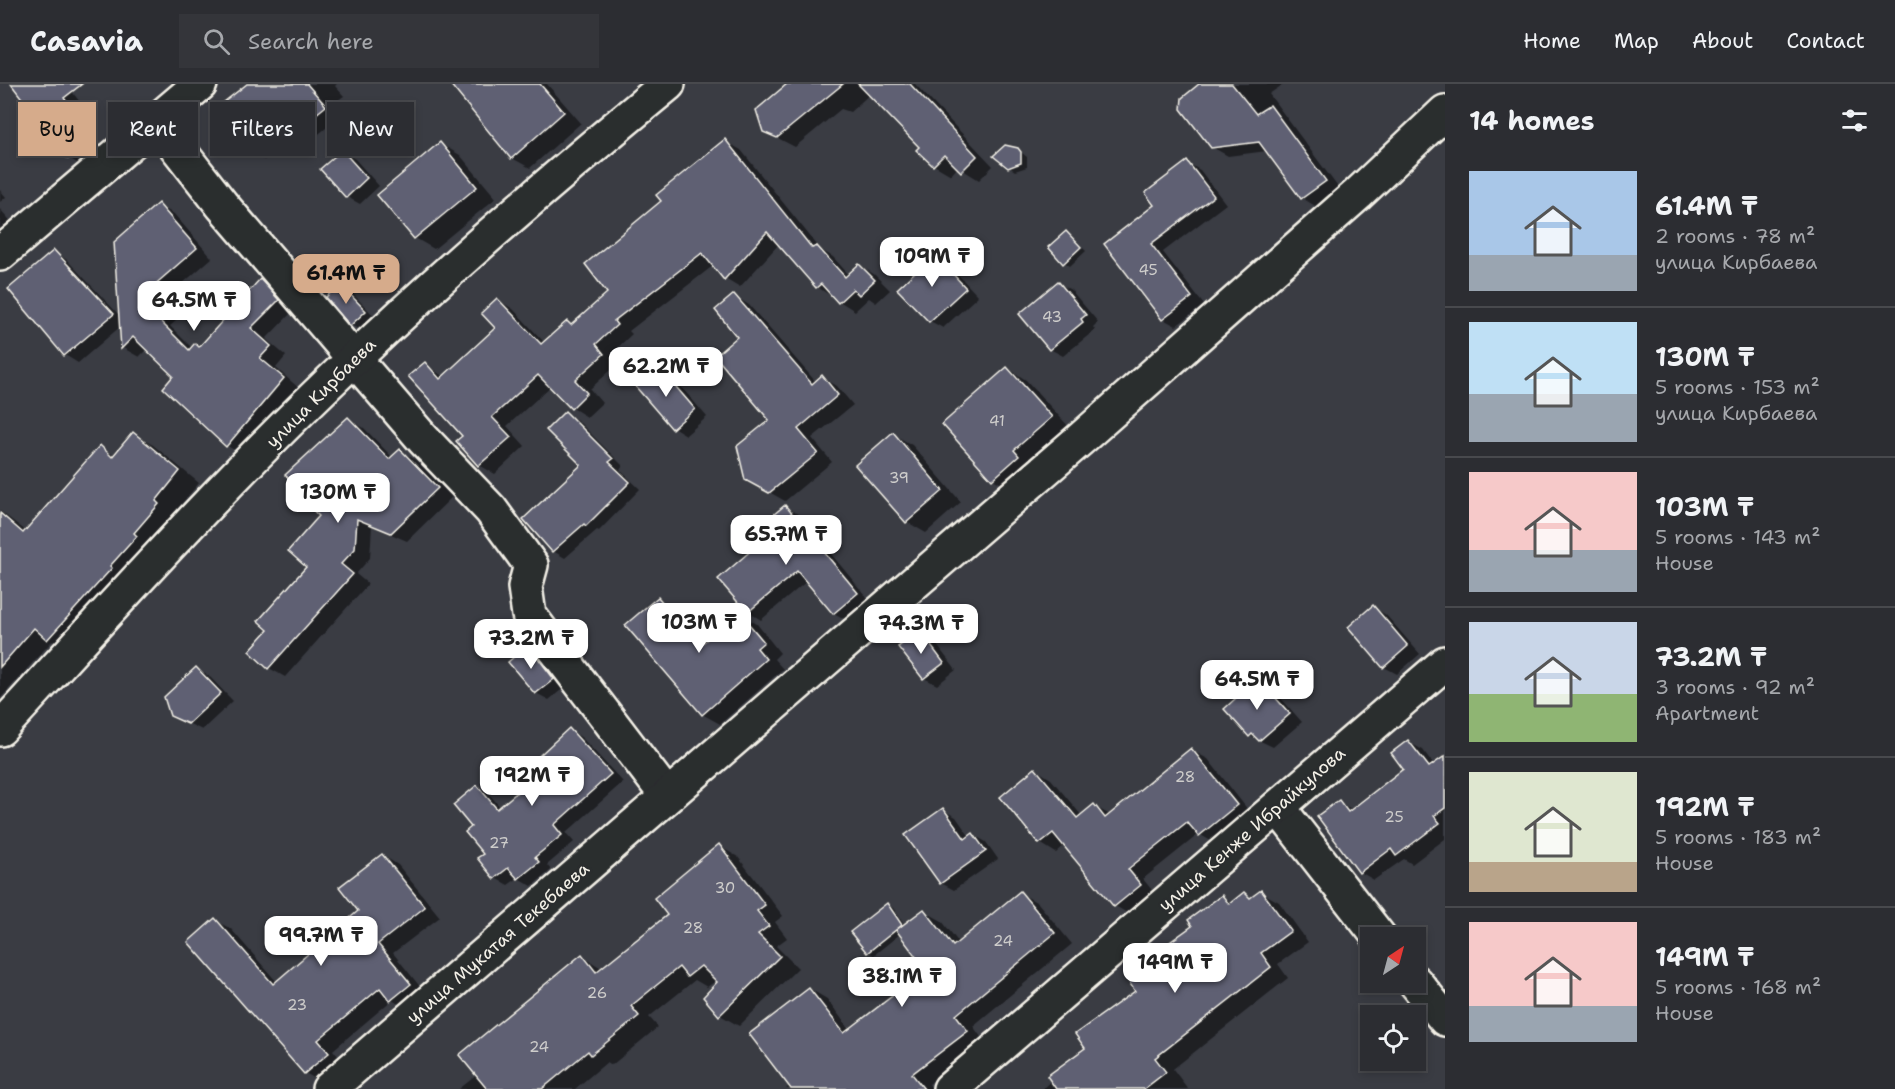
<!DOCTYPE html>
<html lang="en">
<head>
<meta charset="utf-8">
<style>
	body { margin:0; font-family:"Shantell Sans",sans-serif; background:#34353a; color:#f1f3f6; height:100vh; display:flex; flex-direction:column; font-size:22px; white-space:nowrap }
	* { box-sizing:border-box; margin:0 }
	p { font-size:20px; color:#a6a8ac }
	.icon { flex:none; width:33px; height:33px; fill:none; stroke:currentColor; stroke-width:2; stroke-linecap:round; stroke-linejoin:round }
	.map { position:relative; flex:1; overflow:hidden }
	.panel { display:flex; flex-direction:column; background:#2c2d32; width:450px }
	.panel>* { flex:none }
	.top-card { position:absolute; left:18px; top:18px; width:570px; height:54px; display:flex; gap:12px }
	.needle { width:39px; rotate:36deg }
	.tools { position:absolute; left:1360px; top:843px; display:grid; gap:12px }
	.tools a { display:grid; place-items:center; width:66px; height:66px; border-radius:0px; background:#2c2d32; box-shadow:0 3px 9px #0003,0 0 0 2px #48494d; font-size:30px }
	.price { position:absolute; translate:-50% -51px; padding:0 14px; border-radius:12px; background:#fff; color:#222; font-size:20px; line-height:39px; filter:drop-shadow(0 2px 3px #0008) }
	.price::after { content:''; position:absolute; left:50%; top:36px; width:18px; height:14px; margin-left:-9px; background:inherit; clip-path:polygon(0 0,100% 0,50% 100%) }
	.price.on { background:#d6ab8b; color:#111 }
	ul { padding:0; list-style:none }
	li { display:flex; align-items:center; gap:18px; height:150px; padding:0 24px }
	li+li { border-top:2px solid #48494d }
	li span { display:grid; place-items:center; flex:none; width:168px; height:120px; border-radius:0px; color:#555 }
	li>.icon { margin-inline-start:auto }
	span .icon { width:72px; height:72px; fill:#fffc; stroke-width:1 }
	li b { font-size:26px }
	h2 { display:flex; justify-content:space-between; align-items:center; height:72px; padding:0 24px; font-size:26px }
	.tag { padding:0 21px; border-radius:0px; background:#2c2d32; box-shadow:0 3px 9px #0003,0 0 0 2px #48494d; font-size:21px; line-height:54px }
	.tag.on { background:#d6ab8b; color:#111 }
	header { display:flex; align-items:center; gap:36px; box-sizing:border-box; height:84px; padding:0 30px; background:#2c2d32; border-bottom:2px solid #48494d }
	header strong { font-size:28px }
	nav { display:flex; gap:33px; margin-inline-start:auto; font-size:21px }
	.search { width:420px; height:54px; background:#34353a; display:flex; align-items:center; gap:15px; box-sizing:border-box; padding:0 21px; border-radius:0px; color:#a6a8ac; font-size:22px }
	main { display:flex; flex:1; min-height:0 }
	.map>svg:first-child { display:block }
</style>
</head>
<body>
<header>
<strong>Casavia</strong>
<div class="search"><svg class="icon" aria-label="search" viewBox="0 0 24 24"><circle cx="10" cy="10" r="6"/><path d="M15 15l6 6"/></svg>Search here</div>
<nav><a>Home</a><a>Map</a><a>About</a><a>Contact</a></nav>
</header>
<main>
<div class="map">
<svg width="1445" height="1005" viewBox="0 0 1445 1005">
	<rect width="100%" height="100%" fill="#3a3c43"/>
	<filter id="ink" filterUnits="userSpaceOnUse"><feTurbulence type="fractalNoise" baseFrequency=".0167" numOctaves="2"/><feDisplacementMap in="SourceGraphic" scale="12" xChannelSelector="R" yChannelSelector="G"/><feConvolveMatrix kernelMatrix="1 2 1 2 8 2 1 2 1" color-interpolation-filters="sRGB"/></filter>
	<g filter="url(#ink)">
		<!-- shadow -->
		<g fill="#0007">
			<polygon points="42,0 66,0 80,18 76,22 86,35 79,41 100,68 82,82 69,74"/>
			<polygon points="249,0 337,0 335,2 344,12 331,21 341,32 310,57 297,50 264,76 248,67"/>
			<polygon points="465,0 547,0 581,39 530,84 512,74"/>
			<polygon points="789,0 915,0 993,82 979,96 958,83 951,91 934,81 918,66 921,63 870,10 850,28 841,25 795,63 764,47"/>
			<polygon points="1201,0 1284,0 1269,10 1340,106 1317,123 1302,114 1267,67 1228,72 1212,63"/>
			<polygon points="725,57 741,66 821,166 833,173 849,191 860,181 875,191 890,206 876,219 869,214 855,227 817,203 779,160 740,203 725,194 714,181 629,247 632,250 611,270 619,279 590,305 602,319 587,333 571,323 551,302 507,342 525,362 495,390 479,381 458,358 464,352 425,280 444,293 497,244 498,216 513,225 545,259 567,239 572,242 609,209 663,117"/>
			<polygon points="441,60 460,71 496,114 434,165 415,154"/>
			<polygon points="1017,65 1027,73 1027,83 1015,87 1009,83"/>
			<polygon points="342,68 355,75 379,102 360,120 347,113"/>
			<polygon points="1187,79 1200,86 1226,120 1163,168 1204,221 1176,242 1163,235 1106,160 1156,122"/>
			<polygon points="0,106 6,113 0,118"/>
			<polygon points="158,121 174,130 212,174 159,220 176,237 170,242 192,264 201,264 260,197 276,206 294,226 266,255 286,272 276,284 300,305 244,371 227,362 165,304 175,292 147,265 139,273 123,264 121,242 78,279 65,271 54,168 67,176 121,233"/>
			<polygon points="0,125 15,142 0,155"/>
			<polygon points="1067,149 1086,167 1070,182 1064,178"/>
			<polygon points="935,172 947,179 978,212 943,244 930,237"/>
			<polygon points="1058,199 1071,206 1098,238 1093,243 1095,246 1063,272 1050,265"/>
			<polygon points="340,202 353,210 377,235 364,248 351,241"/>
			<polygon points="734,212 749,221 816,298 822,293 837,302 853,321 812,354 832,378 785,417 762,404 771,336 739,253"/>
			<polygon points="1007,284 1026,296 1070,344 1012,406 993,395"/>
			<polygon points="659,285 672,292 707,333 686,351 673,343"/>
			<polygon points="565,329 577,336 623,382 620,386 640,405 599,447 597,446 565,474 553,467 525,435 583,381"/>
			<polygon points="348,335 364,344 393,374 400,367 416,376 452,413 407,457 372,442 370,474 356,490 368,500 285,593 269,584 251,567 270,546 309,483"/>
			<polygon points="133,350 153,361 199,399 174,429 178,432 67,566 52,557 0,615 0,427 26,447 100,363 115,372"/>
			<polygon points="893,350 912,361 961,418 926,449 907,438"/>
			<polygon points="785,423 798,430 870,517 846,536 834,529 807,497 761,536 748,528 720,495 770,453"/>
			<polygon points="658,515 676,525 705,559 740,530 757,540 780,569 774,575 783,585 720,640 702,630"/>
			<polygon points="1373,523 1386,531 1420,570 1397,590 1384,583"/>
			<polygon points="920,548 933,556 956,586 937,601 924,594"/>
			<polygon points="528,563 541,571 566,602 549,616 536,609"/>
			<polygon points="196,585 209,592 233,617 202,646 171,631"/>
			<polygon points="1258,596 1271,603 1302,638 1273,663 1250,652"/>
			<polygon points="570,646 582,654 623,698 566,749 574,758 547,781 551,786 532,802 518,794 508,801 495,794 473,743 477,703 490,711 501,724 537,694"/>
			<polygon points="1408,658 1423,666 1434,681 1445,682 1445,755 1412,780 1404,775 1374,796 1360,788 1339,718 1353,726 1405,686"/>
			<polygon points="1191,666 1208,675 1252,731 1216,760 1199,750 1143,795 1156,811 1131,831 1115,822 1065,761 1056,769 1040,759 1002,713 1035,685 1051,695 1082,732 1094,722 1110,731"/>
			<polygon points="943,726 956,733 970,753 974,751 986,758 998,775 954,806 941,799"/>
			<polygon points="719,762 738,773 783,832 775,838 787,854 776,862 798,884 739,942 720,931 717,896 707,903 695,896 649,933 658,943 612,981 607,978 575,1005 459,1005 477,991 582,872 603,885 669,832"/>
			<polygon points="382,771 398,781 440,833 393,869 426,910 407,925 392,916 333,966 344,979 321,998 305,989 190,858 215,836 231,845 277,898 360,827"/>
			<polygon points="1261,808 1279,818 1308,858 1278,880 1288,894 1173,985 1188,1005 1042,1005 1087,964 1222,813 1233,819 1245,810 1252,814"/>
			<polygon points="1020,809 1038,819 1072,860 973,942 984,957 929,1000 932,1005 786,1005 790,1001 810,905 827,915 850,946 928,886 900,850 874,871 868,868 887,821 893,824 905,841 924,827 942,837 959,859"/>
		</g>
		<!-- building -->
		<g fill="#5e6073" stroke="#f4f1e8" stroke-width="1.5">
			<polygon points="11,0 82,0 64,14 74,27 67,33 88,60 68,75"/>
			<polygon points="247,0 307,0 326,22 293,49 285,39 247,68 214,26"/>
			<polygon points="450,0 540,0 564,28 511,75"/>
			<polygon points="787,0 843,0 777,54 763,48 756,26"/>
			<polygon points="858,0 910,0 977,72 961,88 944,71 933,82 916,66 919,63"/>
			<polygon points="1199,0 1232,0 1256,30 1270,21 1326,97 1301,115 1259,58 1211,64 1181,25 1182,14"/>
			<polygon points="725,55 812,164 817,162 845,193 859,180 875,196 859,211 853,205 838,219 821,200 816,204 767,148 724,196 702,169 614,237 617,241 596,260 604,270 575,296 587,309 571,325 538,291 492,333 511,353 478,382 456,357 462,352 408,292 425,278 440,295 495,244 481,229 497,214 541,260 567,237 571,241 607,209 585,180 661,117 656,111"/>
			<polygon points="440,58 477,103 414,155 377,111"/>
			<polygon points="1005,61 1018,64 1021,68 1021,79 1008,84 993,72"/>
			<polygon points="342,66 367,94 346,114 320,85"/>
			<polygon points="1187,77 1214,112 1151,160 1192,213 1162,236 1104,160 1154,121 1145,109"/>
			<polygon points="158,119 197,164 144,210 160,227 155,232 189,266 195,259 199,263 260,195 279,216 251,244 271,262 260,274 284,294 226,363 163,304 173,292 133,253 121,265 114,158"/>
			<polygon points="1066,147 1081,163 1063,180 1048,163"/>
			<polygon points="54,166 114,230 64,272 8,205"/>
			<polygon points="934,170 966,204 929,238 897,205"/>
			<polygon points="1058,197 1086,231 1081,235 1083,238 1049,266 1019,230"/>
			<polygon points="340,200 366,227 350,242 326,213"/>
			<polygon points="734,210 812,300 822,291 838,311 798,345 818,369 769,409 745,396 737,362 769,336 715,272 737,253 715,226"/>
			<polygon points="659,283 695,325 672,345 636,303"/>
			<polygon points="1007,283 1052,333 1014,366 1019,372 992,396 942,340"/>
			<polygon points="565,327 613,375 609,378 630,398 586,442 584,440 552,468 523,435 581,381 546,346"/>
			<polygon points="348,333 389,375 400,365 438,404 391,449 357,435 355,465 341,480 353,490 268,585 249,567 268,546 258,537 306,483 288,467 319,432 289,403 293,399 285,391"/>
			<polygon points="133,348 180,387 156,417 159,420 134,449 137,452 110,482 112,484 47,556 34,544 0,583 0,429 23,449 100,361 112,373"/>
			<polygon points="893,348 943,407 906,439 855,381"/>
			<polygon points="785,421 858,509 833,530 797,487 747,529 718,495 768,452 760,442"/>
			<polygon points="658,513 699,562 739,528 764,558 757,564 766,575 702,631 625,541"/>
			<polygon points="1373,521 1408,562 1383,584 1348,543"/>
			<polygon points="920,547 944,579 923,595 898,563"/>
			<polygon points="528,561 554,595 535,610 508,578"/>
			<polygon points="196,583 221,609 188,640 170,632 164,613"/>
			<polygon points="1258,594 1290,630 1259,657 1252,650 1249,653 1224,625"/>
			<polygon points="569,644 611,690 554,741 562,751 535,773 539,778 518,795 508,784 494,795 477,774 483,770 465,748 471,743 453,721 477,701 497,725 534,694 526,684"/>
			<polygon points="1408,656 1429,683 1445,672 1445,724 1434,732 1440,739 1396,772 1391,765 1359,789 1317,732 1339,716 1348,728 1403,685 1391,669"/>
			<polygon points="1191,664 1237,721 1199,752 1187,738 1128,785 1141,801 1114,823 1053,749 1039,760 1000,713 1035,684 1077,734 1094,720 1105,734"/>
			<polygon points="943,724 965,755 973,749 986,767 940,800 905,751"/>
			<polygon points="719,760 765,821 757,827 769,842 758,850 780,872 719,932 703,913 717,898 701,882 687,893 679,883 631,922 639,932 591,971 588,967 542,1005 487,1005 459,971 582,870 596,888 667,831 654,814"/>
			<polygon points="382,770 425,823 378,860 411,900 390,917 380,904 318,956 329,969 304,990 188,858 215,834 273,900 358,827 339,803"/>
			<polygon points="1261,806 1291,847 1261,869 1271,883 1155,974 1166,988 1144,1005 1056,1005 1047,992 1085,964 1075,950 1135,907 1124,891 1192,842 1188,836 1222,811 1229,820 1244,808 1250,814"/>
			<polygon points="1020,807 1055,849 956,931 968,947 912,990 924,1005 791,1005 749,950 809,904 844,949 926,886 896,846 924,825 953,862"/>
			<polygon points="887,819 902,841 867,869 850,848"/>
		</g>
		<g fill="none" stroke-linecap="round" stroke-linejoin="round">
			<!-- minor casing -->
			<g stroke="#f4f1e8" stroke-width="38">
				<g id="minor">
					<polyline points="157,38 222,121 423,355 491,426 531,481 525,503 529,531 667,712"/>
					<polyline points="0,170 200,0"/>
					<path d="M0,645C116,519 230,391 355,274C455,179 561,88 668,0"/>
					<polyline points="1278,723 1380,854"/>
					<polyline points="1415,898 1445,935"/>
					<polyline points="329,1005 1083,353 1358,110 1445,28"/>
					<polyline points="950,1005 1445,579"/>
				</g>
			</g>
			<!-- minor -->
			<use href="#minor" stroke="#2a2d2e" stroke-width="33"/>
		</g>
	</g>
	<g text-anchor="middle" stroke-width="5" stroke-linejoin="round" paint-order="stroke">
		<!-- number labels -->
		<g font-size="15" fill="#cecdcb">
			<text x="1148" y="191">45</text>
			<text x="1052" y="238">43</text>
			<text x="997" y="342">41</text>
			<text x="899" y="399">39</text>
			<text x="1185" y="698">28</text>
			<text x="1394" y="738">25</text>
			<text x="499" y="764">27</text>
			<text x="725" y="809">30</text>
			<text x="693" y="849">28</text>
			<text x="1003" y="862">24</text>
			<text x="597" y="914">26</text>
			<text x="297" y="926">23</text>
			<text x="539" y="968">24</text>
		</g>
		<!-- street labels -->
		<g font-size="18" fill="#f4f1e8" stroke="#2a2d2e">
			<text transform="translate(321 309) rotate(-45)" y="6">улица Кирбаева</text>
			<text transform="translate(1252 745) rotate(-41)" y="6">улица Кенже Ибрайкулова</text>
			<text transform="translate(498 859) rotate(-41)" y="6">улица Мукатая Текебаева</text>
		</g>
	</g>
</svg>
<div class="tools">
<a><svg class="needle" viewBox="-14 -14 28 28"><path d="M0-13l5 13h-10z" fill="#e53935"/><path d="M0 13l5-13h-10z" fill="#a6a8ac"/></svg></a>
<a><svg class="icon" aria-label="locate" viewBox="0 0 24 24"><circle cx="12" cy="12" r="6"/><path d="M12 2v4M12 18v4M2 12h4M18 12h4"/></svg></a>
</div>
<b class="price" style="left:932px;top:204px">109M ₸</b>
<b class="price on" style="left:346px;top:221px">61.4M ₸</b>
<b class="price" style="left:194px;top:248px">64.5M ₸</b>
<b class="price" style="left:666px;top:314px">62.2M ₸</b>
<b class="price" style="left:338px;top:440px">130M ₸</b>
<b class="price" style="left:786px;top:482px">65.7M ₸</b>
<b class="price" style="left:699px;top:570px">103M ₸</b>
<b class="price" style="left:921px;top:571px">74.3M ₸</b>
<b class="price" style="left:531px;top:586px">73.2M ₸</b>
<b class="price" style="left:1257px;top:627px">64.5M ₸</b>
<b class="price" style="left:532px;top:723px">192M ₸</b>
<b class="price" style="left:321px;top:883px">99.7M ₸</b>
<b class="price" style="left:1175px;top:910px">149M ₸</b>
<b class="price" style="left:902px;top:924px">38.1M ₸</b>
<div class="top-card">
<a class="tag on">Buy</a>
<a class="tag">Rent</a>
<a class="tag">Filters</a>
<a class="tag">New</a>
</div>
</div>
<section class="panel">
<h2>14 homes<svg class="icon" aria-label="filters" viewBox="0 0 24 24"><path d="M4 7h16M4 17h16"/><circle cx="9" cy="7" r="2"/><circle cx="15" cy="17" r="2"/></svg></h2>
<ul>
<li><span style="background:linear-gradient(#a9c7e8 70%,#9aa5b1 0)"><svg class="icon" aria-label="home" viewBox="0 0 24 24"><path d="M3 11l9-7 9 7M6 9v11h12V9"/></svg></span><div><b>61.4M ₸</b><p>2 rooms · 78 m²</p><p>улица Кирбаева</p></div></li>
<li><span style="background:linear-gradient(#bfe0f5 60%,#9aa5b1 0)"><svg class="icon" aria-label="home" viewBox="0 0 24 24"><path d="M3 11l9-7 9 7M6 9v11h12V9"/></svg></span><div><b>130M ₸</b><p>5 rooms · 153 m²</p><p>улица Кирбаева</p></div></li>
<li><span style="background:linear-gradient(#f6c9c9 65%,#9aa5b1 0)"><svg class="icon" aria-label="home" viewBox="0 0 24 24"><path d="M3 11l9-7 9 7M6 9v11h12V9"/></svg></span><div><b>103M ₸</b><p>5 rooms · 143 m²</p><p>House</p></div></li>
<li><span style="background:linear-gradient(#c9d6e8 60%,#8fb573 0)"><svg class="icon" aria-label="home" viewBox="0 0 24 24"><path d="M3 11l9-7 9 7M6 9v11h12V9"/></svg></span><div><b>73.2M ₸</b><p>3 rooms · 92 m²</p><p>Apartment</p></div></li>
<li><span style="background:linear-gradient(#dfe7d0 75%,#b9a48a 0)"><svg class="icon" aria-label="home" viewBox="0 0 24 24"><path d="M3 11l9-7 9 7M6 9v11h12V9"/></svg></span><div><b>192M ₸</b><p>5 rooms · 183 m²</p><p>House</p></div></li>
<li><span style="background:linear-gradient(#f6c9c9 70%,#9aa5b1 0)"><svg class="icon" aria-label="home" viewBox="0 0 24 24"><path d="M3 11l9-7 9 7M6 9v11h12V9"/></svg></span><div><b>149M ₸</b><p>5 rooms · 168 m²</p><p>House</p></div></li>
</ul>
</section>
</main>
</body>
</html>
